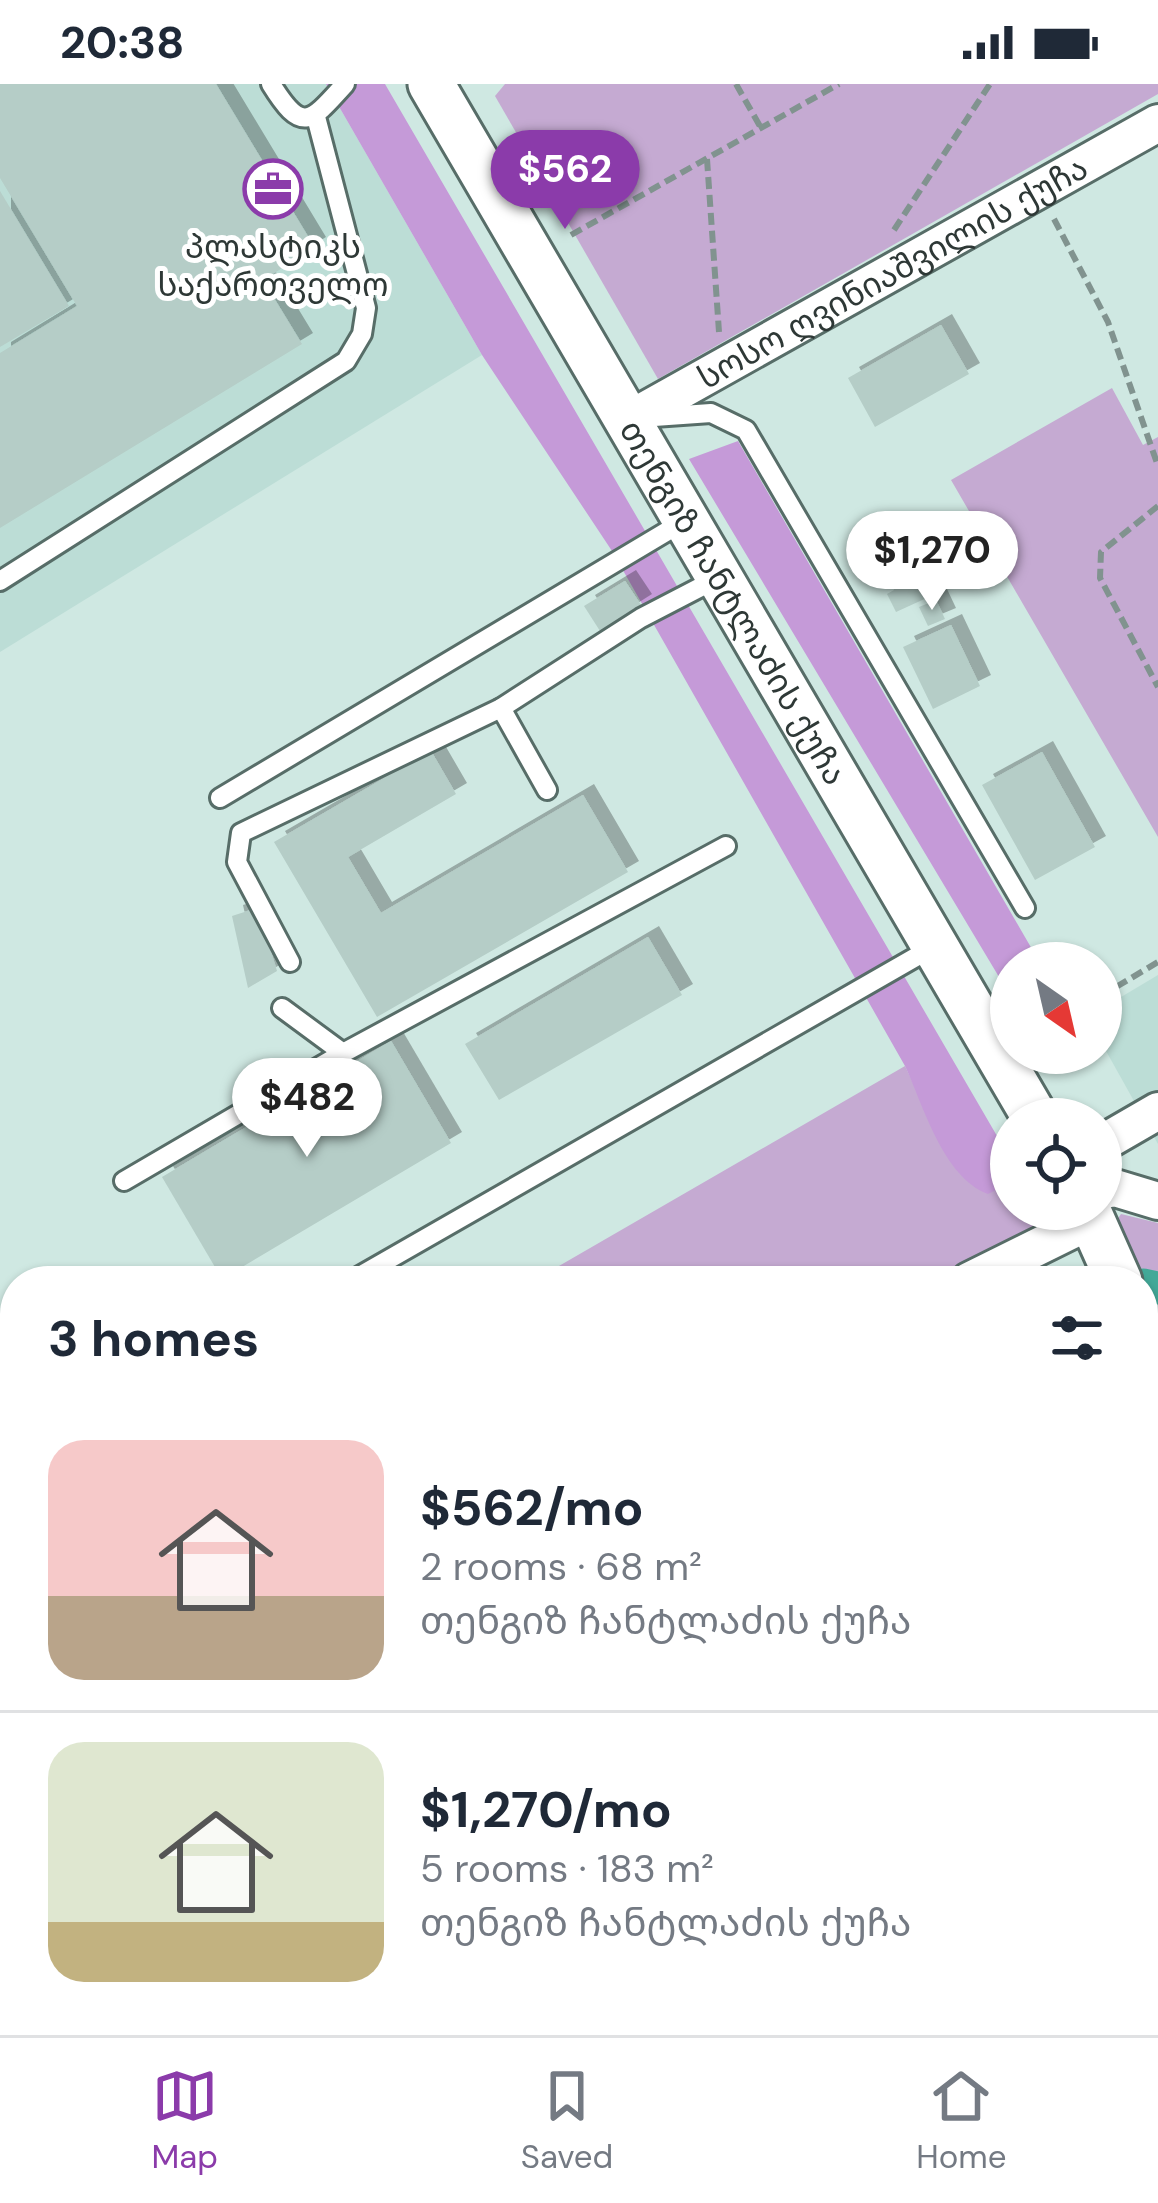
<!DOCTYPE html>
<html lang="en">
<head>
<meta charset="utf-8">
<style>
	body { margin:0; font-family:"DM Sans","Noto Sans Georgian",sans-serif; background:#f2f2f3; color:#1f2937; height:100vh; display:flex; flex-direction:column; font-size:45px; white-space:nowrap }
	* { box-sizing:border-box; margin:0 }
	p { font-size:39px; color:#747a83 }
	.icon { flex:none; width:66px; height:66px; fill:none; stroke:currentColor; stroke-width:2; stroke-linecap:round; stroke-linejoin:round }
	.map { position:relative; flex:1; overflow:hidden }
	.details { position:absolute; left:0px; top:1182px; width:1158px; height:771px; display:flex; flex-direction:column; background:#fff; border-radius:48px 48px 0 0; box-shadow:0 3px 9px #0004 }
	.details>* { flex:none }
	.needle { width:78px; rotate:146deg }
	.buttons { position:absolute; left:990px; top:858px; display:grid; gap:24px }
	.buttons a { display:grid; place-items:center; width:132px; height:132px; border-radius:50%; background:#fff; box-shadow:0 3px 9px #0004; font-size:60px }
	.price { position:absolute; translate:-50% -102px; padding:0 27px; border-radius:42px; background:#fff; color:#222; font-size:39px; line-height:78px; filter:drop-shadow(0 3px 6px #0008) }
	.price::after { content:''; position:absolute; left:50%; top:72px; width:36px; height:27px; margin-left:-18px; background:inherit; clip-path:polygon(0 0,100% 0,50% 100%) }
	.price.selected { background:#8b3baa; color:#fff }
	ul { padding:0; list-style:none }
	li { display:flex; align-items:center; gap:36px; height:300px; padding:0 48px }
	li+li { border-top:3px solid #e0e1e3 }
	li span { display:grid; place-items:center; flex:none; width:336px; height:240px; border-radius:36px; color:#555 }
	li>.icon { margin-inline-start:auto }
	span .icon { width:144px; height:144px; fill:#fffc; stroke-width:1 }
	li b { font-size:51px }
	h2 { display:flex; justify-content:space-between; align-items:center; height:144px; padding:0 48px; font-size:51px }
	.status { display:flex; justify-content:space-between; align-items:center; height:84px; padding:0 60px; background:#fff; direction:ltr }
	.status svg { height:33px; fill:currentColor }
	.menu { display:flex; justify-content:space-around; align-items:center; height:168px; border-top:3px solid #e0e1e3; background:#fff; font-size:33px; color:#747a83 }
	.menu a { display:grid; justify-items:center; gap:6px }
	.menu .selected { color:#8b3baa }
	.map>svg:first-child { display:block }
</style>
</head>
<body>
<div class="status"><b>20:38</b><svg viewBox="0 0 49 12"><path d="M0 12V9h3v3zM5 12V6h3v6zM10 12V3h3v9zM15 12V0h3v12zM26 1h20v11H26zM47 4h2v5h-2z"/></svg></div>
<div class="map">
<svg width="1158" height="1951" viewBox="0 0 1158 1951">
	<defs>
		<filter id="shadow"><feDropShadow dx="11" dy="-11" stdDeviation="0" flood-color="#0004"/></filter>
	</defs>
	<rect width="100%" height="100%" fill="#cfe8e2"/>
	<!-- built -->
	<g fill="#bcddd6">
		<polygon points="0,0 326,0 482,271 0,568"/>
		<polygon points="1158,891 1158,1060 1101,958 1101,925"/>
		<polygon points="668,1938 1083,1938 1110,1951 662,1951"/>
	</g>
	<!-- green -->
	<g fill="#c5aad2">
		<polygon points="505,0 1158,0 1158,10 658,295 495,12"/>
		<polygon points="1112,304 1143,361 1158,353 1158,753 951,396"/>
		<polygon points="905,982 944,1065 1008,1100 1011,1092 1011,1125 1041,1125 1051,1143 980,1175 947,1197 533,1197"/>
		<polygon points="1121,1130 1158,1139 1158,1188 1134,1183 1112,1143"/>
		<polygon points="1143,1335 1158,1369 1158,1951 1110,1951 1084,1938 1143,1938"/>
		<polygon points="15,1506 15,1938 554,1938 548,1951 0,1951 0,1515"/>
	</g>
	<!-- forest -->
	<g fill="#c59ad8">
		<path d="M326,0H385L1011,1076L1008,1100L988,1110C943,1093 924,1023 905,982L612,467L482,271Z"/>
		<polygon points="738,357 1040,879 1011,879 1011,913 689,375"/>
	</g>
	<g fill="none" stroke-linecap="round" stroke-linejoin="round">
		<!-- canal -->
		<g stroke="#43a998" stroke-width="33">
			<polyline points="1143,1201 1158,1204"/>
			<polyline points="636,1951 642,1938"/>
		</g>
	</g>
	<!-- building -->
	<g fill="#b5cdc7" filter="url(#shadow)">
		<polygon points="0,0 216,0 315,164 263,196 302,260 0,444 0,269 77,222 0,94"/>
		<polygon points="0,107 69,222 0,263"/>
		<polygon points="941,241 969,290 875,343 848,294"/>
		<polygon points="916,474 931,512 896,528 887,510 894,506 887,485"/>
		<polygon points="625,497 641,521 600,547 584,522"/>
		<polygon points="936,516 945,535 928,542 919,523"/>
		<polygon points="951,541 980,602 933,625 903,563"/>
		<polygon points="431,667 456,710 348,773 381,829 583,711 628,788 377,933 274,758"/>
		<polygon points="1042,668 1095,763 1035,796 982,701"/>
		<polygon points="257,824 277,887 248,904 232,832"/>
		<polygon points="648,853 682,911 499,1016 465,960"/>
		<polygon points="391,957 451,1059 222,1195 162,1093"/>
	</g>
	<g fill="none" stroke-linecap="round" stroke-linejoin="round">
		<!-- service casing -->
		<g stroke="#576d68" stroke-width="24">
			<g id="service">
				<path d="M271,0C302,50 310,39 345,0"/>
				<polyline points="654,333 711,329 746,346 1025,824"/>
				<polyline points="0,497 346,277 362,250 366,224 316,33"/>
				<polyline points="501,624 547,706"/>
				<polyline points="220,714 686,436"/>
				<polyline points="290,878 237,778 241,749 501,624 641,534 720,493"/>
				<polyline points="282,924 343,969"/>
				<polyline points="124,1097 343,969 726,762"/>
				<polyline points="351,1197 935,862"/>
			</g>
		</g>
		<!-- minor casing -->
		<g stroke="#576d68" stroke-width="42">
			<g id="minor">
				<path id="s1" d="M628,336L1158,39"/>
				<polyline points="1101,1060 1158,1027"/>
				<polyline points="1101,1107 1115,1104 1158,1117"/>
				<polyline points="969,1197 1092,1136"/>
				<polyline points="565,1951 573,1938"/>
			</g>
		</g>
		<!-- tertiary casing -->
		<g stroke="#576d68" stroke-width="51">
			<g id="tertiary">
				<path id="s2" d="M431,0L1036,1035"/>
				<polyline points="1087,1125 1119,1197"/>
				<polyline points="1143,1259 1158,1296"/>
			</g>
		</g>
		<!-- path -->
		<g stroke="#81938f" stroke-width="6" stroke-dasharray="12 6" stroke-linecap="butt">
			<polyline points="736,0 761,44"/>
			<polyline points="707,75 719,248"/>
			<polyline points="1054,135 1108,238 1158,382"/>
			<polyline points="894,146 990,0"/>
			<polyline points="571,151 839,0"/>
			<polyline points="1158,422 1101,468 1100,494 1158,603"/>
			<polyline points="1101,912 1158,878"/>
			<polyline points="400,1938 411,1951"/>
		</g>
		<!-- service -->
		<use href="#service" stroke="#fff" stroke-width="18"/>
		<!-- minor -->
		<use href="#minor" stroke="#fff" stroke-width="36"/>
		<!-- tertiary -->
		<use href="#tertiary" stroke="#fff" stroke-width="45"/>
	</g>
	<!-- icons -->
	<defs>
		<g id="office-ring" transform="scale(3)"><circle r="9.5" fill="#fff" stroke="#8b3baa" stroke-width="1.5"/><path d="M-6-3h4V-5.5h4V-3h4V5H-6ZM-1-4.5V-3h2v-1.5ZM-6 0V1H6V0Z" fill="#8b3baa"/></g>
	</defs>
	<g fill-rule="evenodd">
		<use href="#office-ring" x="273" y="105"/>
	</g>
	<g text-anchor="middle" stroke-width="10" stroke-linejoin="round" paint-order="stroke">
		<!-- poi labels -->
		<g font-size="33" fill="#2e3836" stroke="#fff">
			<text x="273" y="174">პლასტიკს<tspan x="273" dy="38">საქართველო</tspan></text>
		</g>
		<!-- street labels -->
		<g font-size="33" fill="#2e3836" stroke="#fff">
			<text dy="12" stroke="none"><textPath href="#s1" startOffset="303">სოსო ღვინიაშვილის ქუჩა</textPath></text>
			<text dy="12" stroke="none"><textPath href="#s2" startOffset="600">თენგიზ ჩანტლაძის ქუჩა</textPath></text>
		</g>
	</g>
</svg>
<div class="buttons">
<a><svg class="needle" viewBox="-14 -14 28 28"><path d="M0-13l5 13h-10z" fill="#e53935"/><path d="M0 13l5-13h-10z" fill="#747a83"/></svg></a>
<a><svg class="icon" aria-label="locate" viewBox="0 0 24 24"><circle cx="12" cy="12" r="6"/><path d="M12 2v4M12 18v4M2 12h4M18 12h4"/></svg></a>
</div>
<b class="price selected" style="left:565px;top:148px">$562</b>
<b class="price" style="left:932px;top:529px">$1,270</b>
<b class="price" style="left:307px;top:1076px">$482</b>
<section class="details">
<h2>3 homes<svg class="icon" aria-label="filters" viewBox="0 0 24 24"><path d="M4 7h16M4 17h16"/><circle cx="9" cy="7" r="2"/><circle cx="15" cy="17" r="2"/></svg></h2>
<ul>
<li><span style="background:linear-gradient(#f6c9c9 65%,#b9a48a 0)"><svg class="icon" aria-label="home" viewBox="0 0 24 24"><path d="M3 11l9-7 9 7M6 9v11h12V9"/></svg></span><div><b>$562/mo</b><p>2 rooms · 68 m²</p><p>თენგიზ ჩანტლაძის ქუჩა</p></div></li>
<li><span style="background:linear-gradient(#dfe7d0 75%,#c2b280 0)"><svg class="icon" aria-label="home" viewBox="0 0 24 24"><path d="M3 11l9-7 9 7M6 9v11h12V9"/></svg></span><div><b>$1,270/mo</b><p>5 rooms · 183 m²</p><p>თენგიზ ჩანტლაძის ქუჩა</p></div></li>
</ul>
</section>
</div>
<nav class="menu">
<a class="selected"><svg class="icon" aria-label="map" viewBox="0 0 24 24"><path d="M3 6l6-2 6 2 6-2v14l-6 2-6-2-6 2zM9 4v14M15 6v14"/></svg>Map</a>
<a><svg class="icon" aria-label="saved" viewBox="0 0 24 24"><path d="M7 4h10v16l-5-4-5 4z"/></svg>Saved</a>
<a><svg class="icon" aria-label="home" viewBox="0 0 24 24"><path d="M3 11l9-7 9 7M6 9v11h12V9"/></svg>Home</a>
</nav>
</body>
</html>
